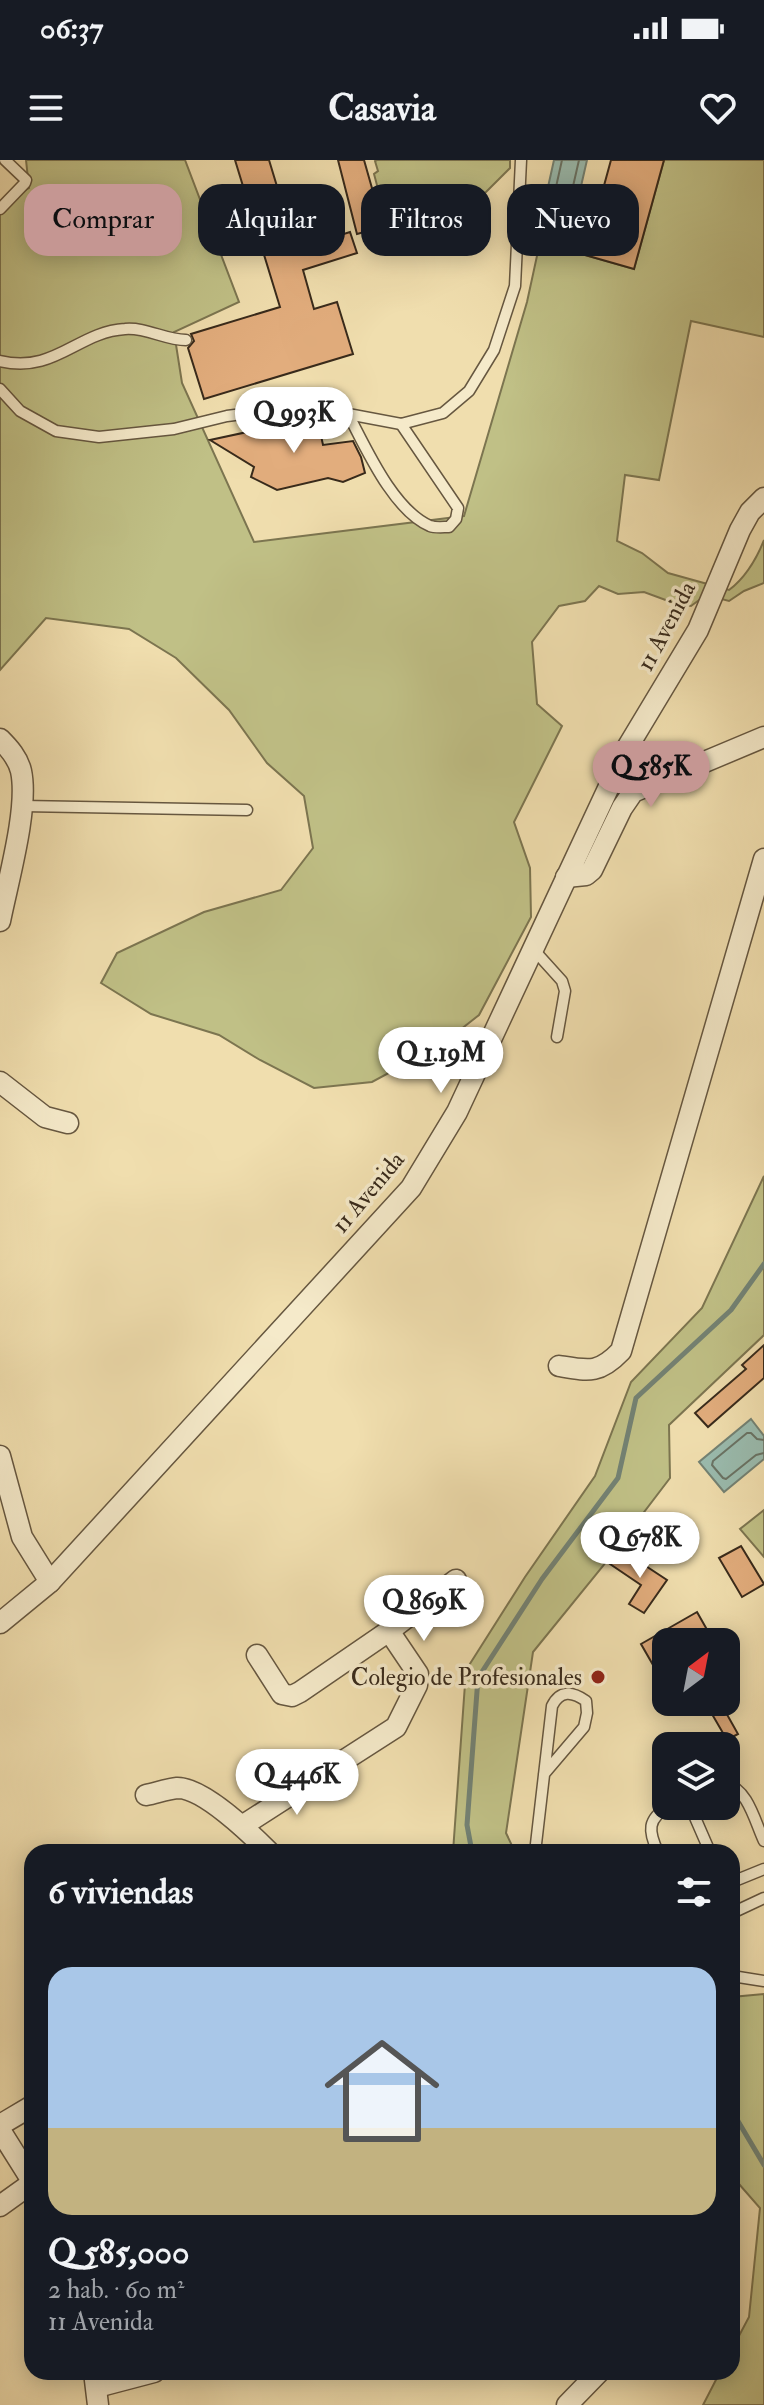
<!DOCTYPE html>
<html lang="es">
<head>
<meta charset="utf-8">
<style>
	body { margin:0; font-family:"IM FELL Double Pica",serif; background:#20242c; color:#f1f3f6; height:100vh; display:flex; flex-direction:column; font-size:30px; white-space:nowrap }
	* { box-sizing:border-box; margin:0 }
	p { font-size:26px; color:#9ea1a6 }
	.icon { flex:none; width:44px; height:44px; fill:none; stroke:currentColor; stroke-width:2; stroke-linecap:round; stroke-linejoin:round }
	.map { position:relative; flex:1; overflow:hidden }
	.sheet { position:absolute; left:24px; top:1684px; width:716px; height:536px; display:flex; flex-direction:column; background:#171b24; border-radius:24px; box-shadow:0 4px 20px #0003 }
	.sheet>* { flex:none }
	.hud { position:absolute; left:24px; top:24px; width:716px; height:72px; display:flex; gap:16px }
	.needle { width:52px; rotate:32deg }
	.controls { position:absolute; left:652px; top:1468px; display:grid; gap:16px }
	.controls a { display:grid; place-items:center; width:88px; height:88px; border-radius:16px; background:#171b24; box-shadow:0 4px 20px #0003; font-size:40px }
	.price { position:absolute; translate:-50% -68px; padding:0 18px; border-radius:28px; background:#fff; color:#222; font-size:26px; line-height:52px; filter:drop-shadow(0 2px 4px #0008) }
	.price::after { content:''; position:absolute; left:50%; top:48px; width:24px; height:18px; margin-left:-12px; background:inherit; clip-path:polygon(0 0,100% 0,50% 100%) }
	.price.selected { background:#c59692; color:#111 }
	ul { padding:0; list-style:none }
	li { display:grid; align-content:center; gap:16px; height:424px; padding:0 24px }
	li+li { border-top:2px solid #363941 }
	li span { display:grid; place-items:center; height:248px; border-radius:24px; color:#555 }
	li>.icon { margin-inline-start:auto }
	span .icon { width:144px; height:144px; fill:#fffc; stroke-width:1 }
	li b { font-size:34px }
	h2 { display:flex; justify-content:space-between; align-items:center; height:96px; padding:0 24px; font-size:34px }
	.tag { padding:0 28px; border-radius:24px; background:#171b24; box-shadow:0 4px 20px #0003; font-size:28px; line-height:72px }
	.tag.selected { background:#c59692; color:#111 }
	.status { display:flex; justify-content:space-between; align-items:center; height:56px; padding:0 40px; background:#171b24; direction:ltr }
	.status svg { height:22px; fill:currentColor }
	header { display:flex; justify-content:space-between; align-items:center; height:104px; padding:0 24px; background:#171b24; font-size:36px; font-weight:700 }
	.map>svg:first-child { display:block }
</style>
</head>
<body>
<div class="status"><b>06:37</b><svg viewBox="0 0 49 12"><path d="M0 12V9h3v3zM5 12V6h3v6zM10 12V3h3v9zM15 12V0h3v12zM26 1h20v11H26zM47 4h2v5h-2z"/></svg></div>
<header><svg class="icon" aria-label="menu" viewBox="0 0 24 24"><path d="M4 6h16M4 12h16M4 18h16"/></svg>Casavia<svg class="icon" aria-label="heart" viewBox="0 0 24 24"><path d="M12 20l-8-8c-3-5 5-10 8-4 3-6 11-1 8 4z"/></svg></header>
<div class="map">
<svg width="764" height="2245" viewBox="0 0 764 2245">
	<rect width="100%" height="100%" fill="#f0deae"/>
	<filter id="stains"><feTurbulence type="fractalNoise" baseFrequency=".0025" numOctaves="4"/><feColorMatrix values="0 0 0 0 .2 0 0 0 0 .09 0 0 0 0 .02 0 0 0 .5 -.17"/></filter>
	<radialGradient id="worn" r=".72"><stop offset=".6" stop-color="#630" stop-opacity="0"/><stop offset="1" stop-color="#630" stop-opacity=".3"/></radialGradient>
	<!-- green -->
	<g fill="#c0c086" stroke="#7c7550" stroke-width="2">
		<path d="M26,0H185L239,142L174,172L182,223L254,382L464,356L527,142L540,82L634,109L664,0H764V177L691,161L659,320L625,315L617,381L642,393L668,413L729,430C746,417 756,400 764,380V423L744,431L729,441L706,435L691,446L671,442L644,432L618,434L599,426L585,441L559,446L532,482L537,544L562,566L514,662L530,708L531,757L479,855L441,885L372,922L314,928L260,900L219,875L151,854L101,823L117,793L204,752L281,730L313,688L304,636L267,603L229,550L176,498L129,469L46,458L0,510V44L29,28Z"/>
		<polygon points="377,0 510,0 510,8 480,38 462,50 440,41 386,59 374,14 378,11 375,1"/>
		<polygon points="764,1016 764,1175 669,1265 670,1318 603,1406 533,1492 506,1673 515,1692 453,1692 466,1510 525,1417 595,1316 631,1222 702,1148"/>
		<polygon points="764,1350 764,1397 740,1369"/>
		<polygon points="764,1834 764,2245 703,2245 720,2212 732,2212 732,2189 749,2157 760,2048 732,2016 732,1837"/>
	</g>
	<!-- water -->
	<g fill="#9abcaf" stroke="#738274" stroke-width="2">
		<polygon points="554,0 587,0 571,70 540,63"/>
		<polygon points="751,1259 764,1276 764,1299 724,1332 699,1302"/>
	</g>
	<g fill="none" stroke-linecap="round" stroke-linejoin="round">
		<!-- shore -->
		<g stroke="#697365" stroke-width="2">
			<polyline points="562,0 550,54 552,58 562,60 566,57 579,0"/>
			<polyline points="764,1280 757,1279 751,1273 747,1273 713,1301 712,1305 723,1318 726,1319 756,1295 764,1293"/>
		</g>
		<!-- stream -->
		<g stroke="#738274" stroke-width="5">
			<polyline points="472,1692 467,1665 478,1518 542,1419 618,1318 636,1238 731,1150 764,1104"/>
			<polyline points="732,1951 764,2005"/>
		</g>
	</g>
	<!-- building -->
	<g fill="#e2ad7d" stroke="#382a1b" stroke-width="2">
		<polygon points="235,0 269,0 296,89 350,72 357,93 303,110 314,149 337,142 353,194 204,239 188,188 194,181 191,174 280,147"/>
		<polygon points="338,0 364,0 383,67 357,74"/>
		<polygon points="611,0 664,0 634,109 585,95"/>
		<polygon points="317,257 323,285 353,281 361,297 365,313 343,322 328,318 277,330 251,317 254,307 210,280"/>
		<polygon points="764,1185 764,1218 708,1267 695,1253 746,1209 742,1205"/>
		<polygon points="741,1386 764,1424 742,1437 719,1398"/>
		<polygon points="620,1389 667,1420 644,1453 629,1444 641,1425 610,1404"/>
		<polygon points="697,1452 714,1482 666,1482 666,1507 657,1512 641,1484"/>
		<polygon points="705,1542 720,1542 738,1574 727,1580"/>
	</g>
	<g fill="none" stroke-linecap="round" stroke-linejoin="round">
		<!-- lane casing -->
		<g stroke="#665740" stroke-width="13">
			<g id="lane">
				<polyline points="0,49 25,23 26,20 5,0"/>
				<path d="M0,201C55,214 77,172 125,169C146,167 165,180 186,180"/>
				<polyline points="0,229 20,251 56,271 99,277 174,269 227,256 320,244 348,254 401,264 443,253 469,231 494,190 515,126 521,0"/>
				<path d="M348,254C366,288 393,350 430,366C435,368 443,367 449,367L456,359L458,348L401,264"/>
				<polyline points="23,646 247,650"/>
				<polyline points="534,790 562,821 565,831 557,877"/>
				<path d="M726,1624C748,1629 755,1662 764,1681"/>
				<polyline points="690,1646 710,1692"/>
				<path d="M538,1692L536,1684L552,1546C560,1530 572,1531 586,1541L587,1553L584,1567L544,1614"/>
				<path d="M658,1692C648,1671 647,1659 669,1646"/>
				<polyline points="732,1722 764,1709"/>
				<polyline points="732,1753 764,1738"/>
				<polyline points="732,1816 764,1821"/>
			</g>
		</g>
		<!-- street casing -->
		<g stroke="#665740" stroke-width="23">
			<g id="street">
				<path d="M0,579C9,588 18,598 21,611C29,648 8,721 0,761"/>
				<polyline points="566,717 586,715 592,710 622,648 633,632 764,577"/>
				<polyline points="0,922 45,957 68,963"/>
				<path d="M559,1206C589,1211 599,1214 621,1191L764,699"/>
				<polyline points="0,1296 22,1377 50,1422"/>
				<polyline points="0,1463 50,1422 411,1028 457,952 627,588 698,470 740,370 750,352 764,338"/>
				<polyline points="389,1471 456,1420"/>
				<path d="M146,1635C156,1633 167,1629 177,1628C203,1627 251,1674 269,1692"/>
				<polyline points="242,1666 396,1567 417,1525 418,1514 389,1471 300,1532 292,1536 282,1534 257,1495"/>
				<polyline points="0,1965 32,1946"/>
				<polyline points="0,1970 32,2021"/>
				<polyline points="0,2046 32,2023"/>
				<polyline points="94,2212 98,2245"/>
				<polyline points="97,2227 154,2212"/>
				<polyline points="567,2245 599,2212"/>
			</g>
		</g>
		<!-- lane -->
		<use href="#lane" stroke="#f5eaca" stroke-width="10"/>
		<!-- street -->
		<use href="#street" stroke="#f5eaca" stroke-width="20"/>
	</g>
	<!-- markers -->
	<circle fill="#8f2418" stroke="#f5eaca" stroke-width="3" cx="598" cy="1517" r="8"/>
	<g text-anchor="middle" stroke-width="7" stroke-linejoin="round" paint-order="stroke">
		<!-- street labels -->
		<g font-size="24" fill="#382a1b" stroke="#f5eaca">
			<text transform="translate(666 466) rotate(-62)" y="8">11 Avenida</text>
			<text transform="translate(368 1032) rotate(-50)" y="8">11 Avenida</text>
		</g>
		<!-- poi labels -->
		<g font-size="24" fill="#382a1b" stroke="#f5eaca" text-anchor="end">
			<text x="582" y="1525">Colegio de Profesionales</text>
		</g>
	</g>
	<rect width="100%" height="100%" filter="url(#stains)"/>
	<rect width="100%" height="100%" fill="url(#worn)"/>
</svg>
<div class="controls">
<a><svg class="needle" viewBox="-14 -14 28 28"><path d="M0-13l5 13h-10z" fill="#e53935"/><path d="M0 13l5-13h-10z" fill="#9ea1a6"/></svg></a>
<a><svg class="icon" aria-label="layers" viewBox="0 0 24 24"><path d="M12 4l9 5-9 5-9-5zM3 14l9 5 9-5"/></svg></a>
</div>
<b class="price" style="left:294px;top:295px">Q 993K</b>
<b class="price selected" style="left:651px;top:649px">Q 585K</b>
<b class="price" style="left:441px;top:935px">Q 1.19M</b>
<b class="price" style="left:640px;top:1420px">Q 678K</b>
<b class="price" style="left:424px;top:1483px">Q 869K</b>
<b class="price" style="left:297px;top:1657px">Q 446K</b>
<div class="hud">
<a class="tag selected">Comprar</a>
<a class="tag">Alquilar</a>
<a class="tag">Filtros</a>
<a class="tag">Nuevo</a>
</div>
<section class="sheet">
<h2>6 viviendas<svg class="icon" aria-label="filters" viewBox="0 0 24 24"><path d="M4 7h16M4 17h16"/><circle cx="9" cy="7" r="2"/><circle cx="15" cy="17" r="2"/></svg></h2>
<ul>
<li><span style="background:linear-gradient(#a9c7e8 65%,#c2b280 0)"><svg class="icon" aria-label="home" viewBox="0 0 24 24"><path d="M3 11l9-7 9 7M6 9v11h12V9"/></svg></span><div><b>Q 585,000</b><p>2 hab. · 60 m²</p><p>11 Avenida</p></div></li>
</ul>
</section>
</div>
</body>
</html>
